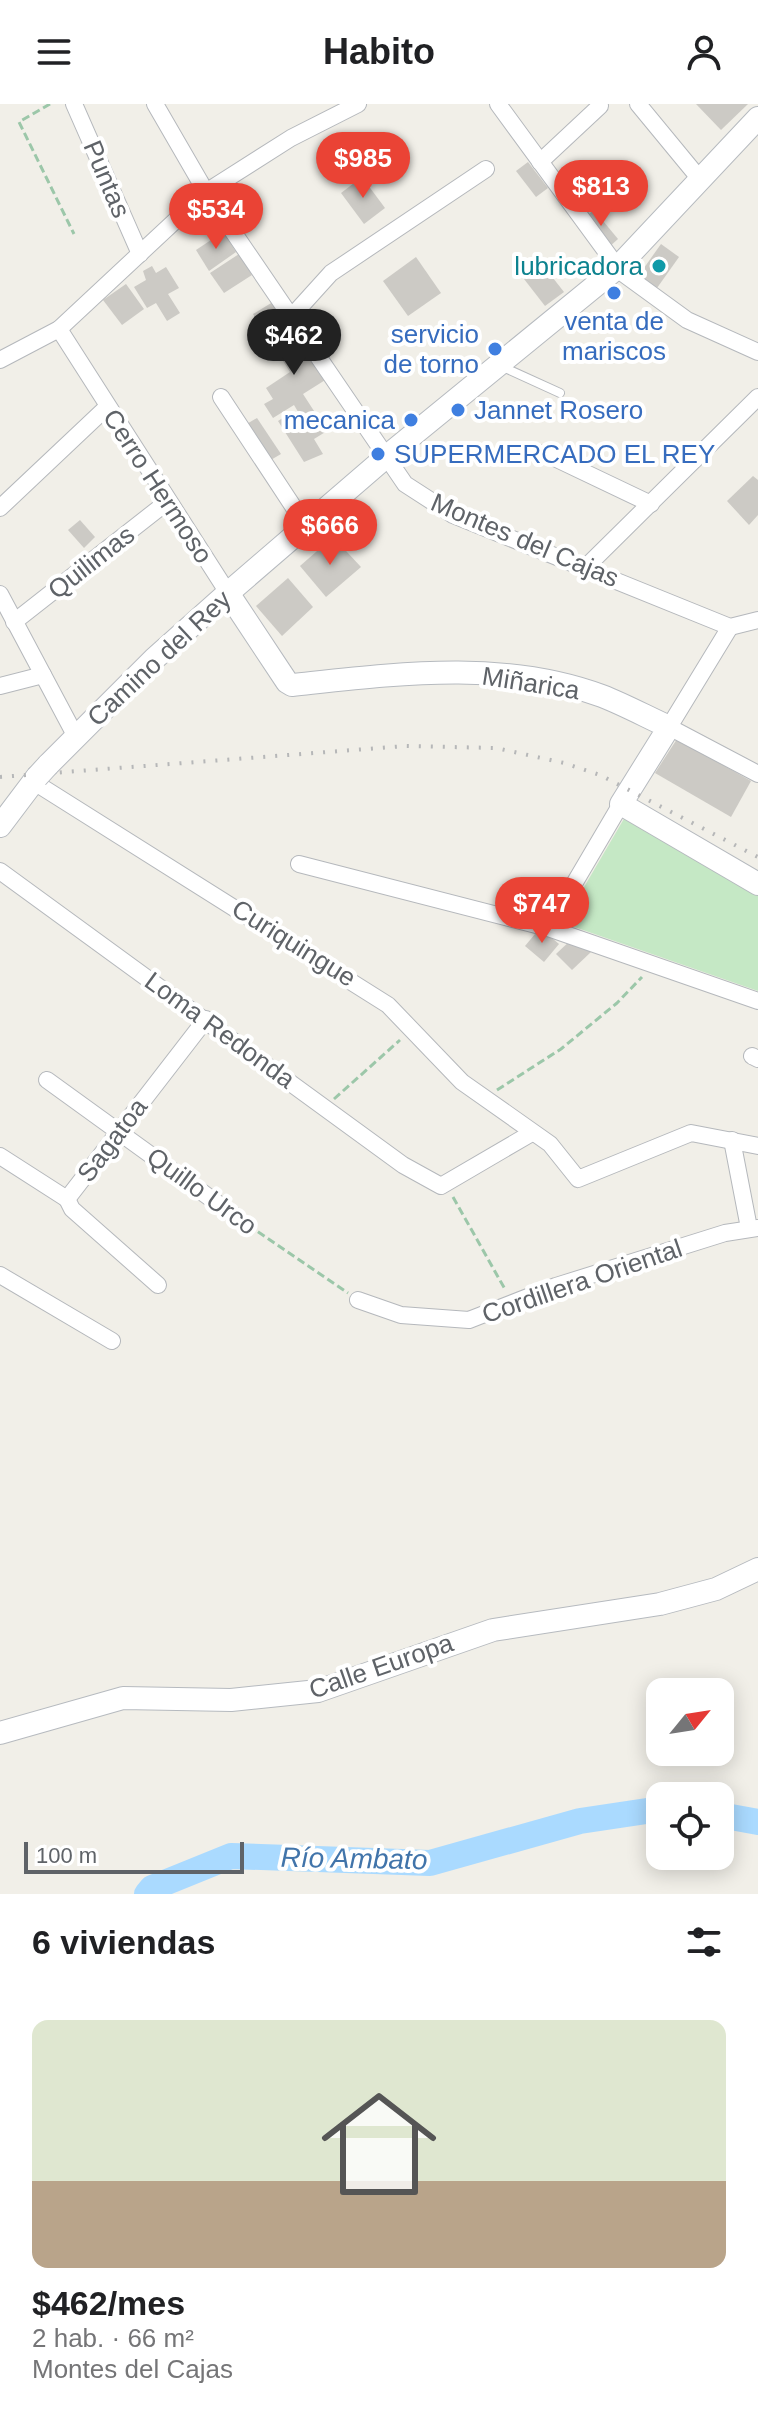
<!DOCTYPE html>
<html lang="es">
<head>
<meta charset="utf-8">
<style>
	body { margin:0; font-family:Arial,sans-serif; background:#f2f2f2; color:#202124; height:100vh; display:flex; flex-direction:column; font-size:30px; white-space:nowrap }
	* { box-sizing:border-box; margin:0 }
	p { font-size:26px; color:#757577 }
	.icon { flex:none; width:44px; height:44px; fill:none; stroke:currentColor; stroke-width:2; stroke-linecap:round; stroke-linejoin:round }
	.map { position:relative; height:1790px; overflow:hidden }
	.panel { display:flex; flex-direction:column; background:#fff; flex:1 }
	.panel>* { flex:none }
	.needle { width:52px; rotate:60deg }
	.controls { position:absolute; left:646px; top:1574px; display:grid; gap:16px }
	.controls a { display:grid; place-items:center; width:88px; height:88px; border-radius:16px; background:#fff; box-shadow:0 4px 20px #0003; font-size:40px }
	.scale { position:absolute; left:24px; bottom:20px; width:220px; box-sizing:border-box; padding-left:8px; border:4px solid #5f6368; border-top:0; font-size:22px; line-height:28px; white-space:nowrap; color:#5f6368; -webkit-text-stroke:6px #fff; paint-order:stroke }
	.price { position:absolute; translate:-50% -68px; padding:0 18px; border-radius:28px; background:#ea4335; color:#fff; font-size:26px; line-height:52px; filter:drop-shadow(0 2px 4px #0008) }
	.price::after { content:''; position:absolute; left:50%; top:48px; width:24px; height:18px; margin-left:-12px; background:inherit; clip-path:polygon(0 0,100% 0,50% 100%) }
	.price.current { background:#222; color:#fff }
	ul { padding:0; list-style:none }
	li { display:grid; align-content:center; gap:16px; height:424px; padding:0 32px }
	li span { display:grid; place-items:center; height:248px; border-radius:16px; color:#555 }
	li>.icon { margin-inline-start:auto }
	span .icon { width:144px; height:144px; fill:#fffc; stroke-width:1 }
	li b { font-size:34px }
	h2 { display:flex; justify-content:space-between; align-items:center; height:96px; padding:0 32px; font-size:34px }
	header { display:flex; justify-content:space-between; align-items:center; height:104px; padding:0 32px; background:#fff; font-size:36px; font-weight:600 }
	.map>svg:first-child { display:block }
</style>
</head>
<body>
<header><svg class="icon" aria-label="menu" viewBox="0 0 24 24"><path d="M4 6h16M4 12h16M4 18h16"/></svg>Habito<svg class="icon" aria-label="person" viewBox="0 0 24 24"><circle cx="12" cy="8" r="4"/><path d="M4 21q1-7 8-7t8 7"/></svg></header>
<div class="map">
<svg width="758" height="1790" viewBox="0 0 758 1790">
	<rect width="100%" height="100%" fill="#f1efe8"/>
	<!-- green -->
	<polygon fill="#c5e8c5" points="625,713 758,786 758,887 563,819"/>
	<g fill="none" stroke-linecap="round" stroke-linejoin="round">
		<!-- river -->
		<g stroke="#aadaff" stroke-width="26">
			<polyline points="720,1711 758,1718"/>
			<polyline points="147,1790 152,1784 231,1752 430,1759 580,1717 660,1705"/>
		</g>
	</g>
	<!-- building -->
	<g fill="#cccac5">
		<polygon points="696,0 748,0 721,26"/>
		<polygon points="528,58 548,84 536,93 516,67"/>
		<polygon points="362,73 385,104 364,120 341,89"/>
		<polygon points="594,106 618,135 609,143 584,114"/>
		<polygon points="223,128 236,148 209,167 196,146"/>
		<polygon points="661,140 679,153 657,184 639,171"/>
		<polygon points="239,150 252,171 224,189 210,169"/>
		<polygon points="416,153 441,189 408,212 383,177"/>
		<polygon points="542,160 564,188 545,202 524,175"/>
		<polygon points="152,162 156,169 166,163 179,184 168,190 180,209 167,217 156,199 147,204 134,183 146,176 143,167"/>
		<polygon points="126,180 144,205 122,221 103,196"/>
		<polygon points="281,193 330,273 303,290 327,327 314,335 323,350 304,358 278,317 289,310 300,327 307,323 294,301 273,314 264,300 273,295 266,284 290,268 253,210"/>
		<polygon points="257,314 281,350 269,357 245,321"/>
		<polygon points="753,372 758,376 758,411 749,421 727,397"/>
		<polygon points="80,416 95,433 84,444 68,426"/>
		<polygon points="333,433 361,463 326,493 300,462"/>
		<polygon points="288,474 313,503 282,532 256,502"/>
		<polygon points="677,635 751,677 731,713 655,669"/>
		<polygon points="540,824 559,840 544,858 525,842"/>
		<polygon points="572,835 591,848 572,866 556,850"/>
	</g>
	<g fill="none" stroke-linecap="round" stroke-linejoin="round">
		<!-- lane casing -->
		<g stroke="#b5b8bc" stroke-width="10">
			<polyline id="lane" points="503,263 560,289"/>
		</g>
		<!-- street casing -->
		<g stroke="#b5b8bc" stroke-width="18">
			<g id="street">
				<polyline points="74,0 140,150"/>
				<polyline points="155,0 206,88 405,380 453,411 730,523 758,516"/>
				<polyline points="498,0 621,168 687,216 758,248"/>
				<polyline points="638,0 699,74"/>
				<polyline points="540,58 600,2"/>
				<polyline points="293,211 331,169 486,65"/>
				<polyline points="59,225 228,489"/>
				<polyline points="0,256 59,225 206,88 291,34 358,0"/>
				<polyline points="221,293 306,422"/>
				<polyline points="544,349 651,400"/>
				<polyline points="0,404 107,303"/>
				<polyline points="587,462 758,293"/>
				<polyline points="0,490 75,631"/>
				<polyline points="14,518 167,398"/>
				<polyline points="730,523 669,623 758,670"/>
				<polyline points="0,582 43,571"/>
				<polyline points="34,678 388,901 462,978 550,1040 578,1075 691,1029 758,1042"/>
				<polyline points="299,760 548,824 758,897"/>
				<polyline points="0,767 403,1061 441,1082 530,1030"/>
				<polyline points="548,824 621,700"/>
				<polyline points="752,952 758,955"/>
				<polyline points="47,976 235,1112"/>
				<polyline points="732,1036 749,1124"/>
				<polyline points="0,1052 67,1095"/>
				<polyline points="67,1095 206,915"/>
				<polyline points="67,1095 72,1105 158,1181"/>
				<polyline points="0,1171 112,1237"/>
				<polyline points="358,1196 401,1211 469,1216 556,1182 725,1129 758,1124"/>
			</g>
		</g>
		<!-- secondary casing -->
		<g stroke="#b6babf" stroke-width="24">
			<g id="secondary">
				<path d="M228,489L287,578L292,581C395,570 503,555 602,592C625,601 647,613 669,623L621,700L758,780"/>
				<polyline points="48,661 154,555 228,489 387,352 617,164 758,14"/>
				<polyline points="0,722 37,673"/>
				<polyline points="0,1629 123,1594 231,1596 318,1587 493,1526 660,1500 716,1485 758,1465"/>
			</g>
		</g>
		<!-- path -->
		<g stroke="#9cc7a9" stroke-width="3" stroke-dasharray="8 4" stroke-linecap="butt">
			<polyline points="50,0 19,18 74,130"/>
			<polyline points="497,986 561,945 617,899 642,873"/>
			<polyline points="334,995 400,936"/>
			<polyline points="453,1093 506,1187"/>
			<polyline points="248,1121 348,1189"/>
		</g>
		<!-- lane -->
		<use href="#lane" stroke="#fff" stroke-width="8"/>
		<!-- street -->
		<use href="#street" stroke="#fff" stroke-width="16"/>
		<!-- secondary -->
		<use href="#secondary" stroke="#fff" stroke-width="22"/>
		<!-- rail -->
		<polyline stroke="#b6b7b8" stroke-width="4" stroke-dasharray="2 10" stroke-linecap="butt" points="0,673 406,642 496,644 564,659 600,671 758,753"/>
		<!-- secondary-bridge casing -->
		<g stroke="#b6babf" stroke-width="24" stroke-linecap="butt">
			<polyline id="secondary-bridge" points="37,673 48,661"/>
		</g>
		<!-- secondary-bridge -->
		<use href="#secondary-bridge" stroke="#fff" stroke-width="22"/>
	</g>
	<!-- markers -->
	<circle fill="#0f9aa8" stroke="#fff" stroke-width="3" cx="659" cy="162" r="8"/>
	<g fill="#3f7fe0" stroke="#fff" stroke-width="3">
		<circle cx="614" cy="189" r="8"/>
		<circle cx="495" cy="245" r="8"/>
		<circle cx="458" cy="306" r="8"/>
		<circle cx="411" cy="316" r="8"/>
		<circle cx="378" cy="350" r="8"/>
	</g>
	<g text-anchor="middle" stroke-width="8" stroke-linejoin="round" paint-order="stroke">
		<!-- street labels -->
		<g font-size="26" fill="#5f6368" stroke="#fff">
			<text transform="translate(107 75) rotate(67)" y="9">Puntas</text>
			<text transform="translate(158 382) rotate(57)" y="9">Cerro Hermoso</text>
			<text transform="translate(525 436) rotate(23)" y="9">Montes del Cajas</text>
			<text transform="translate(91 458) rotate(-38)" y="9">Quilimas</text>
			<text transform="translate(159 554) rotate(-43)" y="9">Camino del Rey</text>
			<text transform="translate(531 579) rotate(9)" y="9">Miñarica</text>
			<text transform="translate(294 839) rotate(32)" y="9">Curiquingue</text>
			<text transform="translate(220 926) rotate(36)" y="9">Loma Redonda</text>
			<text transform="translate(112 1036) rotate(-53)" y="9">Sagatoa</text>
			<text transform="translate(202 1087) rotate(36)" y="9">Quillo Urco</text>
			<text transform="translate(582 1177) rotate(-19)" y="9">Cordillera Oriental</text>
			<text transform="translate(381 1562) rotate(-19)" y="9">Calle Europa</text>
		</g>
		<!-- culture labels -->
		<g font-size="26" fill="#0d838f" stroke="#fff" text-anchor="end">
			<text x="643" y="171">lubricadora</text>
		</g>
		<!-- shop labels -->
		<g font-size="26" fill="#366cbe" stroke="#fff" text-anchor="end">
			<text x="614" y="226" text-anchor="middle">venta de<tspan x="614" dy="30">mariscos</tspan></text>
			<text x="479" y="239">servicio<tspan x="479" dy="30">de torno</tspan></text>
			<text x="474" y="315" text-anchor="start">Jannet Rosero</text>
			<text x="395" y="325">mecanica</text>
			<text x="394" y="359" text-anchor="start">SUPERMERCADO EL REY</text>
		</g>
		<!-- water labels -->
		<g font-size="28" font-style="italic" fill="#4174aa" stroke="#fff">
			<text transform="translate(354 1754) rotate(1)" y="10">Río Ambato</text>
		</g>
	</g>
</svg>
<div class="controls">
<a><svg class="needle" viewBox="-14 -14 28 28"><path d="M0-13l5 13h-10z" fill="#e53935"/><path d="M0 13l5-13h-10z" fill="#757577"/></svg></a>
<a><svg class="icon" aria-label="locate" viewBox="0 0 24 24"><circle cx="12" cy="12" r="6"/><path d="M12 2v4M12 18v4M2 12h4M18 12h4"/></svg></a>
</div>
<div class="scale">100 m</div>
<b class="price" style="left:363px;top:96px">$985</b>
<b class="price" style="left:601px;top:124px">$813</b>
<b class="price" style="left:216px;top:147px">$534</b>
<b class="price current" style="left:294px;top:273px">$462</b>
<b class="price" style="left:330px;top:463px">$666</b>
<b class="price" style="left:542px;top:841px">$747</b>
</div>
<section class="panel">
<h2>6 viviendas<svg class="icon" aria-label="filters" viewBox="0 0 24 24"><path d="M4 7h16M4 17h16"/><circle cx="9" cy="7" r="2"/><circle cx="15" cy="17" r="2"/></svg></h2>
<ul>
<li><span style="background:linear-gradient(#dfe7d0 65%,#b9a48a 0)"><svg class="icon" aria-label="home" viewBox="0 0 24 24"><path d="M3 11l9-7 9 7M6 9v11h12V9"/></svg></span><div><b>$462/mes</b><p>2 hab. · 66 m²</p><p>Montes del Cajas</p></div></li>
</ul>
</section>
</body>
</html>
